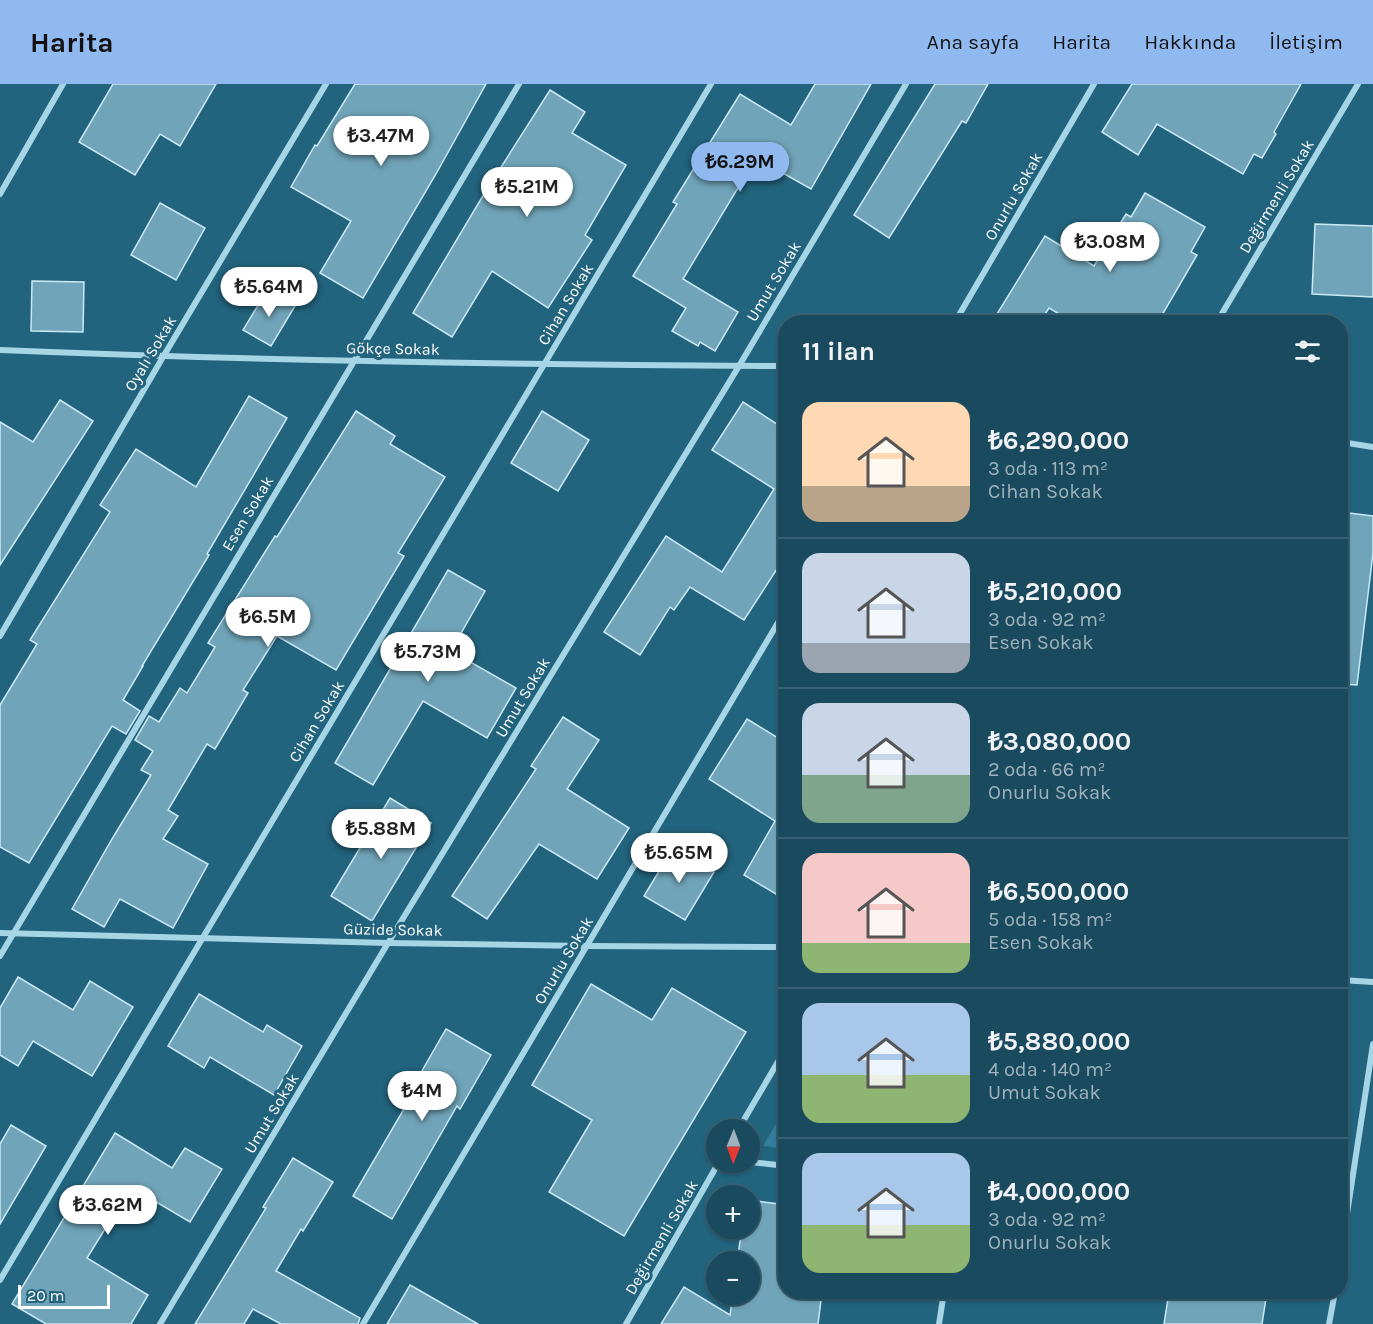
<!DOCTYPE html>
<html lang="tr">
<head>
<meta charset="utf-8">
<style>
	body { margin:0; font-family:Karla,sans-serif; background:#235164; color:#f1f3f6; height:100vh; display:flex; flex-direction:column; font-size:22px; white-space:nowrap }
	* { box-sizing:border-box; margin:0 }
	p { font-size:20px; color:#9fb3bc }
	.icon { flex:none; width:33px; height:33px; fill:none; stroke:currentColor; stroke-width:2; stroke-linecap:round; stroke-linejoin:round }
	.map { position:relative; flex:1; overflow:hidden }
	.side { position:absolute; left:778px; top:231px; width:570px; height:984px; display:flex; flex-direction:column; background:#1a4a5e; border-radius:24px; box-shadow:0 2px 4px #0004,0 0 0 2px #386273 }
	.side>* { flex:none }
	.needle { width:39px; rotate:181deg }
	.buttons { position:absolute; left:706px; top:1035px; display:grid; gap:12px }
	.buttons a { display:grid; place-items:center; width:54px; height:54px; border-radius:50%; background:#1a4a5e; box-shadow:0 2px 4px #0004,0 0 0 2px #386273; font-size:30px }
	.scale { position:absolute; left:18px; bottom:15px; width:92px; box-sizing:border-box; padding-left:6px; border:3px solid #fff; border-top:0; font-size:16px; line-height:21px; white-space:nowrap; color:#fff; -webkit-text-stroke:4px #22637d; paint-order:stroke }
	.price { position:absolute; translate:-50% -51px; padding:0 14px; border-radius:21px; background:#fff; color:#222; font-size:20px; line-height:39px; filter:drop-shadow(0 2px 3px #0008) }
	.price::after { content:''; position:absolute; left:50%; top:36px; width:18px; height:14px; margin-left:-9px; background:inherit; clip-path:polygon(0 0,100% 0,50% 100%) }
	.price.active { background:#90b9f0; color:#111 }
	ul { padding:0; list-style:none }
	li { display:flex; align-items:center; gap:18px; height:150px; padding:0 24px }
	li+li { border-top:2px solid #386273 }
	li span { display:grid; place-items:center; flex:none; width:168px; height:120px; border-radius:18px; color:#555 }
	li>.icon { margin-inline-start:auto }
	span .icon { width:72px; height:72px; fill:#fffc; stroke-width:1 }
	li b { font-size:26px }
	h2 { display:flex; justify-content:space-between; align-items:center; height:72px; padding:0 24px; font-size:26px }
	header { display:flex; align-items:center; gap:36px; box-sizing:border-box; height:84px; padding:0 30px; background:#90b9f0; color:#111 }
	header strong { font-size:28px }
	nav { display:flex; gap:33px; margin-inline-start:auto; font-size:21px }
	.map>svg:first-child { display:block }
</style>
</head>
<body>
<header>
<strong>Harita</strong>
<nav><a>Ana sayfa</a><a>Harita</a><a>Hakkında</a><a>İletişim</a></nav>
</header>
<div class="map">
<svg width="1373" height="1240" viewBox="0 0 1373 1240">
	<rect width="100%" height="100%" fill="#22637d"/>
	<!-- green -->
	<g fill="#327d99">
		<polygon points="1341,921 1347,928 1348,940 1341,992"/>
		<polygon points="786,1023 786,1065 763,1062"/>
	</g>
	<!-- building -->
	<g fill="#70a4b8" stroke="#cae9f5" stroke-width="1.5">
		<polygon points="113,0 216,0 180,62 160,50 135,91 79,58"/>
		<polygon points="355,0 486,0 436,90 363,214 320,189 351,137 291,103 315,61 317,62"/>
		<polygon points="815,0 871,0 811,105 756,74 683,195 738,228 715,267 700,258 698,262 672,247 686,224 633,192 677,120 673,118 740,10 791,41"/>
		<polygon points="935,0 988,0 966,39 962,37 889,154 854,131"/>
		<polygon points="1132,0 1301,0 1274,48 1276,50 1262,74 1254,70 1243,90 1157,40 1138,71 1102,48"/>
		<polygon points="550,6 585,28 572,49 626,81 585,151 592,156 548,224 492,187 452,253 413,229 484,110"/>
		<polygon points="1145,109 1205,143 1191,168 1197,171 1158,238 1073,238 1049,224 1040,238 992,238 1045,152 1094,182 1126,130 1131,133"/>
		<polygon points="160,119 205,144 176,196 131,171"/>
		<polygon points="1315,140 1373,142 1373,213 1312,210"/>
		<polygon points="32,197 84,198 83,248 31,247"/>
		<polygon points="268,205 295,222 271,262 243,246"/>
		<polygon points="249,312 287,334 207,470 209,471 142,582 143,582 123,616 140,627 126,650 112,642 29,779 0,763 0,621 37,560 30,556 110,428 100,421 136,365 196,403"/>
		<polygon points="60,316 93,337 0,481 0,338 33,358"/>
		<polygon points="743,318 786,346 786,471 744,536 690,503 674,526 670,523 640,571 604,548 666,452 722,488 774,405 712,366"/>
		<polygon points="356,327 395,352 390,360 445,393 398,469 404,472 336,586 277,552 243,606 248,609 215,665 207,660 168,726 178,732 163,755 208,780 173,844 120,815 104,843 72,825 112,755 151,691 141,686 153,667 135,656 149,632 159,638 180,604 187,609 215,563 208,559 275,452 277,453"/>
		<polygon points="542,327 589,356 558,407 511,379"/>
		<polygon points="1341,428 1373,432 1373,469 1357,601 1341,600"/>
		<polygon points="448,486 485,507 451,567 516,604 487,654 423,617 373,701 335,679"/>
		<polygon points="563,633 599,656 567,705 629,744 597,795 539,760 487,835 452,812 536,685 531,682"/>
		<polygon points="747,635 786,659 786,816 744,791 775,737 709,695"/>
		<polygon points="390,714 431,739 372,837 331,812"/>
		<polygon points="673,764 714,788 685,836 644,812"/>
		<polygon points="18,893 73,926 90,897 133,923 92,992 33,957 18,982 0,971 0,924"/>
		<polygon points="591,900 652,936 672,904 746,948 624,1152 549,1108 592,1036 532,1001"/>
		<polygon points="199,910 263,948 267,941 302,962 274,1011 210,973 204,984 168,962"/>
		<polygon points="446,945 491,971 460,1025 457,1022 392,1135 353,1112 418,1001 415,999"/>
		<polygon points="11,1041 46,1062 0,1140 0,1060"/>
		<polygon points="115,1049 172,1084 185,1064 222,1085 190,1138 131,1103 87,1174 148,1211 131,1240 46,1240 12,1220"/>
		<polygon points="293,1074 333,1098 303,1147 301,1145 276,1187 360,1234 358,1240 281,1240 253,1225 244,1240 195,1240 266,1124 263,1123"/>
		<polygon points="750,1116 786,1121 786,1208 822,1208 818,1240 661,1240 684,1203 730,1231 733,1210 750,1210 750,1178 737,1178 742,1144 750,1144"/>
		<polygon points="410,1201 478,1240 387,1240"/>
		<polygon points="1169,1208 1267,1208 1262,1240 1164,1240"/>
	</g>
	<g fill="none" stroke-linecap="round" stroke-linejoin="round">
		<!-- street -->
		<g stroke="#a6d5e6" stroke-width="6">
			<polyline points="0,110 63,0"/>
			<polyline points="955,238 1094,0"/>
			<polyline points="1217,238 1358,0"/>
			<path d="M0,266C262,277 524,281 786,282"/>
			<polyline points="1341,358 1373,363"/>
			<polyline points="0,552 163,273 326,0"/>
			<polyline points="0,849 388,859 586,862 786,863"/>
			<polyline points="0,872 519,0"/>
			<polyline points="1341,896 1373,898"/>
			<polyline points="738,1046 786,964"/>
			<polyline points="750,1078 786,1082"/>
			<polyline points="1341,1169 1373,960"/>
			<polyline points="0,1196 202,855 711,0"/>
			<polyline points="160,1240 388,859 739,282 906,0"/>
			<polyline points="363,1240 786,525"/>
			<polyline points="626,1240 719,1078"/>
			<polyline points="939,1240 944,1208"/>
			<polyline points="1329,1240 1335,1208"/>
		</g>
	</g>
	<g text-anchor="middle" stroke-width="6" stroke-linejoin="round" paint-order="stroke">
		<!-- street labels -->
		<g font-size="16" fill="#fff" stroke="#22637d">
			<text transform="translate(1013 112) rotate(-60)" y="6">Onurlu Sokak</text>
			<text transform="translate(1276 112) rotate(-59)" y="6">Değirmenli Sokak</text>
			<text transform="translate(773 197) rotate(-59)" y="6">Umut Sokak</text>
			<text transform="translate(565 220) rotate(-59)" y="6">Cihan Sokak</text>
			<text transform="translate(393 264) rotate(1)" y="6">Gökçe Sokak</text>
			<text transform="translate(150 269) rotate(-59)" y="6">Oyalı Sokak</text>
			<text transform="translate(247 429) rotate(-59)" y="6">Esen Sokak</text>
			<text transform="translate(522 613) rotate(-59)" y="6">Umut Sokak</text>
			<text transform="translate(316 637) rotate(-59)" y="6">Cihan Sokak</text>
			<text transform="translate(393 845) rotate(1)" y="6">Güzide Sokak</text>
			<text transform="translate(563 876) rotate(-59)" y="6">Onurlu Sokak</text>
			<text transform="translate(271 1029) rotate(-59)" y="6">Umut Sokak</text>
			<text transform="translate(661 1153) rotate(-60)" y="6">Değirmenli Sokak</text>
		</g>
	</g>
</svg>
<div class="buttons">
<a><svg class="needle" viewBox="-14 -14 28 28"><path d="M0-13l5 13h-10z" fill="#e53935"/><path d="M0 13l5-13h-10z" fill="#9fb3bc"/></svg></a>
<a>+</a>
<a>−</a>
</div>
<div class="scale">20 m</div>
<b class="price" style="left:381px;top:83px">₺3.47M</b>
<b class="price active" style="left:740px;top:109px">₺6.29M</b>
<b class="price" style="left:527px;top:134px">₺5.21M</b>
<b class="price" style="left:1110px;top:189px">₺3.08M</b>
<b class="price" style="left:269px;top:234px">₺5.64M</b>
<b class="price" style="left:268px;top:564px">₺6.5M</b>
<b class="price" style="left:428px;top:599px">₺5.73M</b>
<b class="price" style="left:381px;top:776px">₺5.88M</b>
<b class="price" style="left:679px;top:800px">₺5.65M</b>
<b class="price" style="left:422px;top:1038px">₺4M</b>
<b class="price" style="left:108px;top:1152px">₺3.62M</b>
<section class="side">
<h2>11 ilan<svg class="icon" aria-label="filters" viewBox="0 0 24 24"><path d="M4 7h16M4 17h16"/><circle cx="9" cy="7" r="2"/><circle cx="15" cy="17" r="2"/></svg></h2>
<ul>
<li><span style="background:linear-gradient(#ffd9b3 70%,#b9a48a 0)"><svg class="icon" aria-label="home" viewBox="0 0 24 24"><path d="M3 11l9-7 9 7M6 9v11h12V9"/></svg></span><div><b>₺6,290,000</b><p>3 oda · 113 m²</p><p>Cihan Sokak</p></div></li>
<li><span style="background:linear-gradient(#c9d6e8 75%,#9aa5b1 0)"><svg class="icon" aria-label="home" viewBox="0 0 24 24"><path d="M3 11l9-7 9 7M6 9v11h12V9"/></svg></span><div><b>₺5,210,000</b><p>3 oda · 92 m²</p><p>Esen Sokak</p></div></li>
<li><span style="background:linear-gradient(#c9d6e8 60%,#7fa58c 0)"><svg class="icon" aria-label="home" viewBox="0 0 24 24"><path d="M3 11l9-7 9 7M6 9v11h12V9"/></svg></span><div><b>₺3,080,000</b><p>2 oda · 66 m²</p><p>Onurlu Sokak</p></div></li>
<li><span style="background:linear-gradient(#f6c9c9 75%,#8fb573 0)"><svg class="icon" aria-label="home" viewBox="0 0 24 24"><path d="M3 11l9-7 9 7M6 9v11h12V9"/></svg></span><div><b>₺6,500,000</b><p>5 oda · 158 m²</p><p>Esen Sokak</p></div></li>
<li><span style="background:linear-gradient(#a9c7e8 60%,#8fb573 0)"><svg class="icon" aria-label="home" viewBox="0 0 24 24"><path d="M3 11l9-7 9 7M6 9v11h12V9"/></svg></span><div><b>₺5,880,000</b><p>4 oda · 140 m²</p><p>Umut Sokak</p></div></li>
<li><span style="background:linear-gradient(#a9c7e8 60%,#8fb573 0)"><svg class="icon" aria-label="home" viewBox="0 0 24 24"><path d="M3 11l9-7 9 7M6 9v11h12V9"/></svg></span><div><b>₺4,000,000</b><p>3 oda · 92 m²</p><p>Onurlu Sokak</p></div></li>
</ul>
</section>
</div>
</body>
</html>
